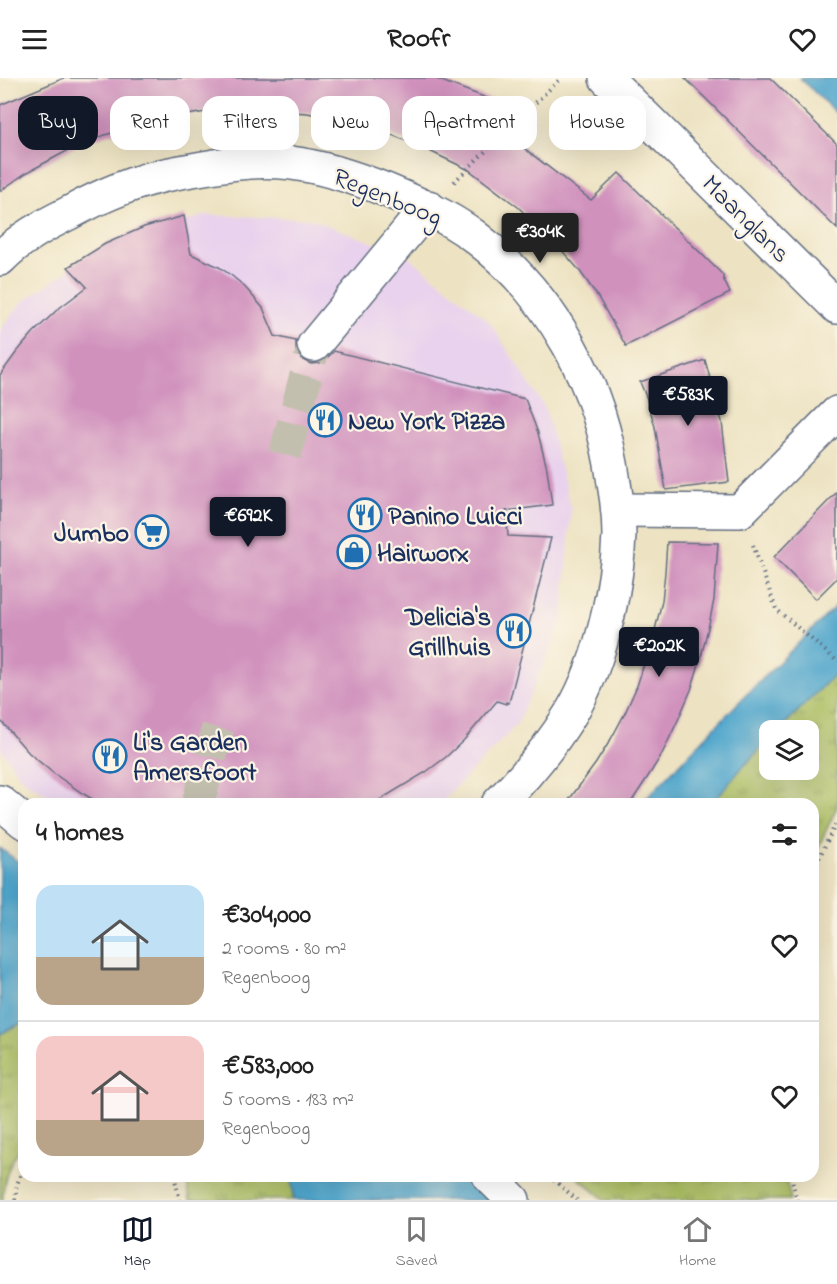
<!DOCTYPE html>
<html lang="en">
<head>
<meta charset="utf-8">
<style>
	body { margin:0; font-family:"Indie Flower",sans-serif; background:#f2f2f2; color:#222; height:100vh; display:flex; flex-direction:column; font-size:22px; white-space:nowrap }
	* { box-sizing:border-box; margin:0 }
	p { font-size:20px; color:#767676 }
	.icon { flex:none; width:33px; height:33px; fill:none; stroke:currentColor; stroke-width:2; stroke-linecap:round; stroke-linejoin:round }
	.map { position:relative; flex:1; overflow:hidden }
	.side { position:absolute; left:18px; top:720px; width:801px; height:384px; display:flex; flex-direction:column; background:#fff; border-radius:18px; box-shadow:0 6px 24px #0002 }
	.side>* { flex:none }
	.top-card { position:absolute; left:18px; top:18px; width:801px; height:54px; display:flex; gap:12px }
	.tools { position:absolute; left:759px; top:642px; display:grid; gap:12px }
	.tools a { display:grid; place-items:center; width:60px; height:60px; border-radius:12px; background:#fff; box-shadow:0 6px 24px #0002; font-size:30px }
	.price { position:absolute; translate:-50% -51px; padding:0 14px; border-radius:6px; background:#111827; color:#fff; font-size:20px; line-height:39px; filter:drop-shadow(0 2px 3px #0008) }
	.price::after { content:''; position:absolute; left:50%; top:36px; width:18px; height:14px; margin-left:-9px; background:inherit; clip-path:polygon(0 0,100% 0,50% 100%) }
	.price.current { background:#222; color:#fff }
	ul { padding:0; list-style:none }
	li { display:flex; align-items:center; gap:18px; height:150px; padding:0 18px }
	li+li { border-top:2px solid #e0e0e0 }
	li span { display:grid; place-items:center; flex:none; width:168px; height:120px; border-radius:18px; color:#555 }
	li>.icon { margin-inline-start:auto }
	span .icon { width:72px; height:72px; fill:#fffc; stroke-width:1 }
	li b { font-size:26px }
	h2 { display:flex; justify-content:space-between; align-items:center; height:72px; padding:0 18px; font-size:26px }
	.pill { padding:0 21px; border-radius:18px; background:#fff; box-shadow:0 6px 24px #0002; font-size:21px; line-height:54px }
	.pill.current { background:#111827; color:#fff }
	header { display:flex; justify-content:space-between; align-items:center; height:78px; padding:0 18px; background:#fff; font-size:27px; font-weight:700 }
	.dock { display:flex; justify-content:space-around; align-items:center; height:84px; border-top:2px solid #e0e0e0; background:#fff; font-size:16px; color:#767676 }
	.dock a { display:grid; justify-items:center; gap:3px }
	.dock .current { color:#111827 }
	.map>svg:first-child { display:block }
</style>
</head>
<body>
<header><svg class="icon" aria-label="menu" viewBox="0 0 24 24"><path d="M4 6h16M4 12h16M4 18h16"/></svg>Roofr<svg class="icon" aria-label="heart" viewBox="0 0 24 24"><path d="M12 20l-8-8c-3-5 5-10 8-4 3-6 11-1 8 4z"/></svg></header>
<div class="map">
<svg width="837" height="1122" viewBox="0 0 837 1122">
	<defs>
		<pattern id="grass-tufts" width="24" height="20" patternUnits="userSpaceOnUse" patternTransform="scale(1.5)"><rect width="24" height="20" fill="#abbe62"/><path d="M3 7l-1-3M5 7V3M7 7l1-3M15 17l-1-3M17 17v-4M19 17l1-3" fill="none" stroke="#8a9b54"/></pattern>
	</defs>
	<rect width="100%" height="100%" fill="#fcf5e5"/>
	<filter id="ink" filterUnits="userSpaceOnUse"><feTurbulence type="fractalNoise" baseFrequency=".0167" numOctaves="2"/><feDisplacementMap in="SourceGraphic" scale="12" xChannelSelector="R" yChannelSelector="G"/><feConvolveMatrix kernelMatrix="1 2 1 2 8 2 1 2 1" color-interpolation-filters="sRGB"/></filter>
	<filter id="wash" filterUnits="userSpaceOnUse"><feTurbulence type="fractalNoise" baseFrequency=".008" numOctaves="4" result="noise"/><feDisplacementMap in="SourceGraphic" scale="24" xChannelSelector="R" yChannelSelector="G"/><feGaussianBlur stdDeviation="1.35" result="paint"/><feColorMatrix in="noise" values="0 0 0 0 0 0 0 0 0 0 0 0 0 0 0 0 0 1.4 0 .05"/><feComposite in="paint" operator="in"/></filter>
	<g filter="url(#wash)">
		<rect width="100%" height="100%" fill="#ede3c3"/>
		<!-- built -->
		<polygon fill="#e9d2ed" points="207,137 311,141 408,178 489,243 545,330 571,430 563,543 517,646 440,726 61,726 21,700 0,670 0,253 21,225 107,166"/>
		<!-- grass -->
		<g fill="url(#grass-tufts)" stroke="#637660" stroke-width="1.5">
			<polygon points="837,594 837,729 813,781 813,726 712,726 739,693 769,662 770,692 808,692 808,652 779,652"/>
			<path d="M24,944V1065C11,1081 3,1101 3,1122H0V956Z"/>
			<polygon points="186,1098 291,1098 294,1122 190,1122"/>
			<polygon points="576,1098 785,1098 791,1122 605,1122"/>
		</g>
		<!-- water -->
		<g fill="#50a6cc" stroke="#366a95" stroke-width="1.5">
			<polygon points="800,0 837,0 837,36"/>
			<polygon points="837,527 837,594 779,652 770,652 769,662 739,693 712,726 641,726 741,622"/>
			<polygon points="0,770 24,788 24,944 0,956"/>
			<polygon points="291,1098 501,1098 492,1122 294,1122"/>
		</g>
		<g id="blocks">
			<!-- building -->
			<g fill="#d091bd">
				<polygon points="64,0 434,0 505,27 489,43 591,122 619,95 723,197 723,200 730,215 626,268 596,216 579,192 560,170 518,129 469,92 419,68 392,57 336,40 307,35 249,31 219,32 161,41 105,57 78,67 26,95 0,113 0,27"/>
				<polygon points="685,0 770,0 837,66 837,151"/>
				<polygon points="184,138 191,176 219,189 232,198 243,207 263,230 275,258 296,263 296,273 303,282 311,286 320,285 328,279 334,273 525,321 538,355 547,391 552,427 506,433 508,458 551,460 509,625 506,624 506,626 497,623 464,662 446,679 426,694 373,726 101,726 82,715 53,695 29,675 0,642 0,297 16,275 33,255 58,231 87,209 68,189 105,166 144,149"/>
				<polygon points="705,282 722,344 729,404 666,412 655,349 647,321 640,304"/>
				<polygon points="837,414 837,500 816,521 774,479"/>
				<polygon points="667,464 718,465 714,522 709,546 700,583 691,612 678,642 662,676 649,697 630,726 566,726 596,685 611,661 625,635 637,608 655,552 662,523 665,494"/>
			</g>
		</g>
	</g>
	<g filter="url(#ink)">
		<use href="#blocks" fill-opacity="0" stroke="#646e81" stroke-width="1.5"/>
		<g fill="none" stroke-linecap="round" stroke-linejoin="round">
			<!-- minor-tunnel -->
			<g stroke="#c3bfaf" stroke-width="33" stroke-dasharray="33 16" stroke-linecap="butt">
				<polyline points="285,377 314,267"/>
				<polyline points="198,726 218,650"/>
			</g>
			<!-- minor casing -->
			<g stroke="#646e81" stroke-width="36">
				<g id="minor">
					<polyline points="606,0 837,229"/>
					<path d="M0,181C19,161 43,148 67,136C102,117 136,102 175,95C214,88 252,80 291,85C324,89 356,100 386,112C417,125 447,138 474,158C553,218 601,307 614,405C617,422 619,439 619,457C618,484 614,511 608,537C600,571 589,605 571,635C551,668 525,699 498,726"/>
					<polyline points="314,267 428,129"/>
					<polyline points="618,432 740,433 837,335"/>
					<polyline points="0,724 24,744"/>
					<polyline points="489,1098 513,1122"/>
				</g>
			</g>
			<!-- path -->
			<g stroke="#646e81" stroke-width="4" stroke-dasharray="1.5 4.5" stroke-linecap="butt">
				<polyline points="454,104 561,0"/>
				<polyline points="753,467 776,531 837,583"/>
				<polyline points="813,797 820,778 837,743"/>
				<polyline points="174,1098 180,1122"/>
				<polyline points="549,1098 577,1122"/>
				<polyline points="791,1098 797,1122"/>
				<polyline points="15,1122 17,1107 24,1086"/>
			</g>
			<!-- minor -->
			<use href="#minor" stroke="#fff" stroke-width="33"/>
		</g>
	</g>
	<!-- icons -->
	<defs>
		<g id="restaurant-ring" transform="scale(1.725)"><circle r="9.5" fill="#fcf5e5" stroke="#1f6fb2" stroke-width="1.5"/><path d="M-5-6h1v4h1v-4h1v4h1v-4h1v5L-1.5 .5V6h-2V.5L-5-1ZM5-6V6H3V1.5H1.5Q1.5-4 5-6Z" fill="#1f6fb2"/></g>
		<g id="supermarket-ring" transform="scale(1.725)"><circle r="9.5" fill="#fcf5e5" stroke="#1f6fb2" stroke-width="1.5"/><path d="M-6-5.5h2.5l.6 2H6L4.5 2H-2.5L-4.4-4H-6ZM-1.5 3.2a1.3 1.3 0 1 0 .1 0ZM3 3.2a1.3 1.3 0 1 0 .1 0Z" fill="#1f6fb2"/></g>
		<g id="shop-ring" transform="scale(1.725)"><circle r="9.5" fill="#fcf5e5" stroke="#1f6fb2" stroke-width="1.5"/><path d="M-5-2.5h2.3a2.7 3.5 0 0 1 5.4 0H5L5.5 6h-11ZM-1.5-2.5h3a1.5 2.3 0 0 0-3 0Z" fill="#1f6fb2"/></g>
	</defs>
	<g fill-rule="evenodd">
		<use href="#restaurant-ring" x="325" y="342"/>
		<use href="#restaurant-ring" x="365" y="437"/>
		<use href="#supermarket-ring" x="152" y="454"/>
		<use href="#shop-ring" x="354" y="474"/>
		<use href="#restaurant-ring" x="514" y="553"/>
		<use href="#restaurant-ring" x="110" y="678"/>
	</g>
	<g text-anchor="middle" stroke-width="4.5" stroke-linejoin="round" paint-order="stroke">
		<!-- street labels -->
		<g font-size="26" fill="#1b2f5e" stroke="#fcf5e5">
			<text transform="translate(388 118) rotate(22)" y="9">Regenboog</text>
			<text transform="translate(747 140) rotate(45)" y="9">Maanglans</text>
		</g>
		<!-- poi labels -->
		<g font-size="26" font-weight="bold" fill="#1b2f5e" stroke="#fcf5e5" text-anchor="start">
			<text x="348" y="351">New York Pizza</text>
			<text x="388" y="446">Panino Luicci</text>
			<text x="129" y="463" text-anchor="end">Jumbo</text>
			<text x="377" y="483">Hairworx</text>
			<text x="491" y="547" text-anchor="end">Delicia's<tspan x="491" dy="30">Grillhuis</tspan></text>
			<text x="133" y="672">Li's Garden<tspan x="133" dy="30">Amersfoort</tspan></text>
		</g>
	</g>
</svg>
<div class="tools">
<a><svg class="icon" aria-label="layers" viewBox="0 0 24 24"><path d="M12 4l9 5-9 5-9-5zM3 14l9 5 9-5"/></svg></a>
</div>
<b class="price current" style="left:540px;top:186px">€304K</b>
<b class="price" style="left:688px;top:349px">€583K</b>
<b class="price" style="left:248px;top:470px">€692K</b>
<b class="price" style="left:659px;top:600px">€202K</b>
<div class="top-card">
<a class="pill current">Buy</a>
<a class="pill">Rent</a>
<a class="pill">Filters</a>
<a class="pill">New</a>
<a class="pill">Apartment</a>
<a class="pill">House</a>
</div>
<section class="side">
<h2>4 homes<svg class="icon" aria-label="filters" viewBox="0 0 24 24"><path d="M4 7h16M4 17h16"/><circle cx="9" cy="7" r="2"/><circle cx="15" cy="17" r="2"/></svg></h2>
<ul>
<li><span style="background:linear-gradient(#bfe0f5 60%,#b9a48a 0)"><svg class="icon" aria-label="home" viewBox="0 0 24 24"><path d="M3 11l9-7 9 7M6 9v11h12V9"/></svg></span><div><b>€304,000</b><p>2 rooms · 80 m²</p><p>Regenboog</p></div><svg class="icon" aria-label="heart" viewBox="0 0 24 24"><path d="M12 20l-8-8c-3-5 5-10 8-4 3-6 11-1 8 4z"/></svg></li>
<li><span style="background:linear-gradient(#f6c9c9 70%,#b9a48a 0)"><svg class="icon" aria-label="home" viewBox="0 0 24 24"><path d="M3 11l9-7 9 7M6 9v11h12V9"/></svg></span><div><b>€583,000</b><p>5 rooms · 183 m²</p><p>Regenboog</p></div><svg class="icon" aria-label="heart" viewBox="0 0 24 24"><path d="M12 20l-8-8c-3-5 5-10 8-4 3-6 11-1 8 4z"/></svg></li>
</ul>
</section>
</div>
<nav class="dock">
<a class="current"><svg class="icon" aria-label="map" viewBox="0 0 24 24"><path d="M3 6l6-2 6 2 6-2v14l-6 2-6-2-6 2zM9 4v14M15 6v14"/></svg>Map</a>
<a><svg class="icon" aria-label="saved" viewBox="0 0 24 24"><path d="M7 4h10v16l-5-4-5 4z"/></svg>Saved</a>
<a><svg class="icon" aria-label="home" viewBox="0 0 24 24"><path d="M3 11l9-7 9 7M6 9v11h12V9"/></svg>Home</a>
</nav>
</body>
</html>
